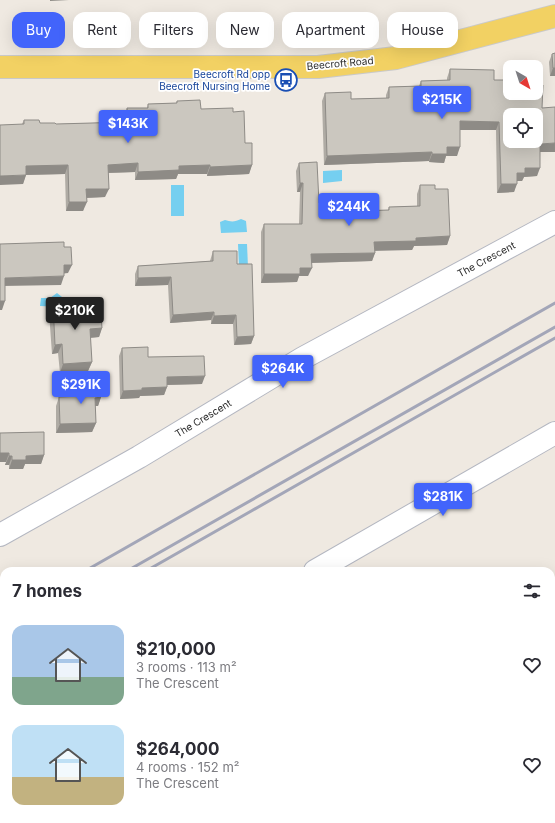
<!DOCTYPE html>
<html lang="en">
<head>
<meta charset="utf-8">
<style>
	body { margin:0; font-family:Inter,sans-serif; background:#f7f7f7; color:#2b2b33; height:100vh; display:flex; flex-direction:column; font-size:15px; white-space:nowrap }
	* { box-sizing:border-box; margin:0 }
	p { font-size:13px; color:#7c7c81 }
	.icon { flex:none; width:22px; height:22px; fill:none; stroke:currentColor; stroke-width:2; stroke-linecap:round; stroke-linejoin:round }
	.map { position:relative; flex:1; overflow:hidden }
	.details { position:absolute; left:0px; top:567px; width:555px; height:256px; display:flex; flex-direction:column; background:#fff; border-radius:12px 12px 0 0; box-shadow:0 4px 16px #0002 }
	.details>* { flex:none }
	.banner { position:absolute; left:12px; top:12px; width:531px; height:36px; display:flex; gap:8px }
	.needle { width:26px; rotate:141deg }
	.controls { position:absolute; left:503px; top:60px; display:grid; gap:8px }
	.controls a { display:grid; place-items:center; width:40px; height:40px; border-radius:8px; background:#fff; box-shadow:0 4px 16px #0002; font-size:20px }
	.price { position:absolute; translate:-50% -34px; padding:0 9px; border-radius:4px; background:#4264fb; color:#fff; font-size:13px; line-height:26px; filter:drop-shadow(0 1px 2px #0008) }
	.price::after { content:''; position:absolute; left:50%; top:24px; width:12px; height:9px; margin-left:-6px; background:inherit; clip-path:polygon(0 0,100% 0,50% 100%) }
	.price.current { background:#222; color:#fff }
	ul { padding:0; list-style:none }
	li { display:flex; align-items:center; gap:12px; height:100px; padding:0 12px }
	li span { display:grid; place-items:center; flex:none; width:112px; height:80px; border-radius:12px; color:#555 }
	li>.icon { margin-inline-start:auto }
	span .icon { width:48px; height:48px; fill:#fffc; stroke-width:1 }
	li b { font-size:17px }
	h2 { display:flex; justify-content:space-between; align-items:center; height:48px; padding:0 12px; font-size:17px }
	.pill { padding:0 14px; border-radius:12px; background:#fff; box-shadow:0 4px 16px #0002; font-size:14px; line-height:36px }
	.pill.current { background:#4264fb; color:#fff }
	.map>svg:first-child { display:block }
</style>
</head>
<body>
<div class="map">
<svg width="555" height="823" viewBox="0 0 555 823">
	<rect width="100%" height="100%" fill="#efe9e1"/>
	<!-- water -->
	<g fill="#75cff0">
		<polygon points="342,170 342,181 323,183 323,171"/>
		<rect x="171" y="185" width="13" height="31"/>
		<path d="M241,219L246,221L247,232L221,233L220,222L225,220C231,222 235,222 241,219Z"/>
		<polygon points="238,244 247,244 248,267 239,268"/>
		<polygon points="57,293 62,297 61,307 40,306 41,298 50,298"/>
	</g>
	<g fill="none" stroke-linecap="round" stroke-linejoin="round">
		<!-- minor casing -->
		<g stroke="#b4b7c1" stroke-width="24">
			<g id="minor">
				<polyline points="0,535 139,457 303,358 555,222"/>
				<polyline points="315,571 555,433"/>
				<polyline points="0,752 4,750"/>
			</g>
		</g>
		<!-- major casing -->
		<g stroke="#c9c9c9" stroke-width="24">
			<polyline id="major" points="0,67 318,67 396,58 555,16"/>
		</g>
		<!-- minor -->
		<use href="#minor" stroke="#fff" stroke-width="22"/>
		<!-- major -->
		<use href="#major" stroke="#f2d163" stroke-width="22"/>
		<!-- rail -->
		<g stroke="#a3a6b8" stroke-width="3">
			<polyline points="85,571 555,303"/>
			<polyline points="127,571 555,327"/>
			<polyline points="146,571 555,338"/>
			<polyline points="0,620 4,617"/>
			<polyline points="0,643 4,641"/>
			<polyline points="0,654 4,652"/>
		</g>
	</g>
	<!-- wall -->
	<g fill="#afaba4">
		<polygon points="552,54 555,76 550,76 549,62"/>
		<polygon points="450,69 494,80 540,152 537,176 524,177 522,181 517,181 514,192 497,193 496,130 460,130 457,156 446,156 444,163 429,162 429,161 324,165 322,101 325,93 351,99 386,98 386,95 389,87 419,86 421,81 447,80 447,78"/>
		<polygon points="177,101 201,109 233,112 252,165 249,174 207,176 207,174 178,174 176,179 135,180 135,172 108,173 105,197 87,198 83,211 66,211 65,174 26,175 23,184 22,124 24,120 40,123 56,124 124,122 124,117 127,108 147,108 148,104 176,103"/>
		<polygon points="299,163 319,203 350,205 358,211 388,210 389,207 417,206 417,194 420,185 435,189 450,236 447,245 414,246 412,250 375,250 375,253 372,261 311,263 308,276 299,276 297,282 261,283 261,232 264,224 299,224 300,192 297,192 296,171"/>
		<polygon points="213,251 237,264 254,336 251,344 234,345 233,324 211,324 211,320 170,323 168,285 135,286 135,274 138,266 210,261"/>
		<polygon points="53,303 77,308 102,328 99,337 90,338 92,362 88,371 60,373 58,353 52,354 49,312"/>
		<polygon points="122,348 148,357 202,384 167,385 167,387 164,395 140,396 139,398 120,399 119,356"/>
		<polygon points="81,381 101,397 98,406 95,406 96,423 92,432 56,433 56,406 59,397 78,397 78,389"/>
		<polygon points="0,433 44,455 41,464 25,464 23,469 9,469 9,465 5,465 6,462 0,462"/>
	</g>
	<!-- shaded-wall -->
	<g fill="#8e8b86">
		<polygon points="50,0 69,0 50,1"/>
		<polygon points="553,68 555,68 555,76 550,76"/>
		<polygon points="460,121 499,122 496,130 457,130"/>
		<polygon points="555,143 555,152 537,152 540,144"/>
		<polygon points="447,147 460,147 457,156 446,156 444,163 429,162 432,154"/>
		<polygon points="432,152 429,161 324,165 327,156"/>
		<polygon points="138,163 135,172 105,173 108,165"/>
		<polygon points="68,165 65,174 23,175 26,166"/>
		<polygon points="210,165 207,174 178,174 176,179 135,180 138,172 179,166"/>
		<polygon points="252,165 249,174 207,176 210,167"/>
		<polygon points="525,168 540,168 537,176 524,177 522,181 514,181 517,173"/>
		<polygon points="26,175 23,184 0,185 0,176"/>
		<polygon points="300,183 303,183 300,192 297,192"/>
		<polygon points="501,184 517,184 514,192 497,193"/>
		<polygon points="86,189 109,189 105,197 83,198"/>
		<polygon points="69,202 87,202 83,211 66,211"/>
		<polygon points="450,236 447,245 414,246 412,250 371,251 374,242 416,238"/>
		<polygon points="375,253 372,261 308,263 311,254"/>
		<polygon points="64,265 72,265 68,273 60,274"/>
		<polygon points="300,268 312,268 308,276 299,276 297,282 261,283 264,274"/>
		<polygon points="64,276 61,285 2,286 5,278"/>
		<polygon points="171,277 168,285 135,286 138,278"/>
		<polygon points="0,301 5,301 2,310 0,310"/>
		<polygon points="214,312 211,320 170,323 173,315"/>
		<polygon points="236,315 233,324 211,324 214,316"/>
		<polygon points="102,328 99,337 87,338 90,329"/>
		<polygon points="254,336 251,344 234,345 237,337"/>
		<polygon points="62,344 58,353 52,354 55,345"/>
		<polygon points="92,362 88,371 60,373 63,364"/>
		<polygon points="205,376 202,384 164,385 167,377"/>
		<polygon points="167,387 164,395 140,396 139,398 120,399 123,391 142,388"/>
		<polygon points="101,397 98,406 92,406 95,398"/>
		<polygon points="96,423 92,432 56,433 60,424"/>
		<polygon points="0,453 9,453 6,462 0,462"/>
		<polygon points="44,455 41,464 25,464 23,469 9,469 12,460 26,456"/>
		<polygon points="9,456 12,456 9,465 5,465"/>
	</g>
	<!-- building -->
	<g fill="#cbc7bf" stroke="#8e8b86" fill-rule="evenodd">
		<polygon points="555,53 555,68 553,68 552,54"/>
		<path d="M450,69L494,70V80H510V93H536V85H543L542,108L555,107V143L540,144V168H525V173H517V184H501L499,122L460,121V147H447V154H432V152L327,156L325,93L351,92V99L389,98V87L421,86V81L450,80ZM510,115H536V141H510Z"/>
		<polygon points="200,100 201,109 233,108 233,112 244,111 245,143 252,143 252,165 210,167 210,165 179,166 179,170 138,172 138,163 108,165 109,189 86,189 87,202 69,202 68,165 26,166 26,175 0,176 0,125 24,124 24,120 39,120 40,123 55,123 56,124 128,122 127,108 148,108 148,104 177,103 177,101"/>
		<polygon points="317,162 319,203 349,202 350,205 358,205 358,211 389,210 389,207 420,206 420,185 435,185 435,189 448,189 450,236 416,238 416,241 374,242 375,253 311,254 312,268 300,268 300,274 264,274 264,224 302,224 303,183 300,183 299,163"/>
		<polygon points="64,242 64,247 71,247 72,265 64,265 64,276 5,278 5,301 0,301 0,244"/>
		<polygon points="213,251 237,251 237,264 252,264 254,336 237,337 236,315 214,316 214,312 173,315 171,277 138,278 138,266 213,261"/>
		<polygon points="77,302 77,308 87,308 94,315 101,315 102,328 90,329 92,362 63,364 62,344 55,345 53,303"/>
		<polygon points="148,347 148,357 204,356 205,376 167,377 167,387 142,388 142,390 123,391 122,348"/>
		<polygon points="101,380 101,397 95,398 96,423 60,424 59,397 82,396 81,381"/>
		<polygon points="44,432 44,455 26,456 26,460 12,460 12,456 9,456 9,453 0,453 0,433"/>
	</g>
	<!-- icons -->
	<defs>
		<g id="bus-ring" transform="scale(1.15)"><circle r="9.5" fill="#fff" stroke="#1a4fb4" stroke-width="1.5"/><path d="M-5-6H5V4H4V6H2V4H-2V6H-4V4H-5ZM-3.5-4V0h7V-4ZM-3.5 1.2v1.5H-2V1.2ZM2 1.2v1.5H3.5V1.2Z" fill="#1a4fb4"/></g>
	</defs>
	<g fill-rule="evenodd">
		<use href="#bus-ring" x="286" y="80"/>
	</g>
	<g text-anchor="middle" stroke-width="3.5" stroke-linejoin="round" paint-order="stroke">
		<!-- street labels -->
		<g font-size="10" fill="#2e2e2e" stroke="#fff">
			<text transform="translate(340 63) rotate(-5)" y="4">Beecroft Road</text>
			<text transform="translate(486 259) rotate(-28)" y="4">The Crescent</text>
			<text transform="translate(203 418) rotate(-31)" y="4">The Crescent</text>
		</g>
		<!-- transit labels -->
		<g font-size="10" fill="#164399" stroke="#fff" text-anchor="end">
			<text x="270" y="78">Beecroft Rd opp<tspan x="270" dy="12">Beecroft Nursing Home</tspan></text>
		</g>
	</g>
</svg>
<div class="controls">
<a><svg class="needle" viewBox="-14 -14 28 28"><path d="M0-13l5 13h-10z" fill="#e53935"/><path d="M0 13l5-13h-10z" fill="#7c7c81"/></svg></a>
<a><svg class="icon" aria-label="locate" viewBox="0 0 24 24"><circle cx="12" cy="12" r="6"/><path d="M12 2v4M12 18v4M2 12h4M18 12h4"/></svg></a>
</div>
<b class="price" style="left:442px;top:120px">$215K</b>
<b class="price" style="left:128px;top:144px">$143K</b>
<b class="price" style="left:349px;top:227px">$244K</b>
<b class="price current" style="left:75px;top:331px">$210K</b>
<b class="price" style="left:283px;top:389px">$264K</b>
<b class="price" style="left:81px;top:405px">$291K</b>
<b class="price" style="left:443px;top:517px">$281K</b>
<div class="banner">
<a class="pill current">Buy</a>
<a class="pill">Rent</a>
<a class="pill">Filters</a>
<a class="pill">New</a>
<a class="pill">Apartment</a>
<a class="pill">House</a>
</div>
<section class="details">
<h2>7 homes<svg class="icon" aria-label="filters" viewBox="0 0 24 24"><path d="M4 7h16M4 17h16"/><circle cx="9" cy="7" r="2"/><circle cx="15" cy="17" r="2"/></svg></h2>
<ul>
<li><span style="background:linear-gradient(#a9c7e8 65%,#7fa58c 0)"><svg class="icon" aria-label="home" viewBox="0 0 24 24"><path d="M3 11l9-7 9 7M6 9v11h12V9"/></svg></span><div><b>$210,000</b><p>3 rooms · 113 m²</p><p>The Crescent</p></div><svg class="icon" aria-label="heart" viewBox="0 0 24 24"><path d="M12 20l-8-8c-3-5 5-10 8-4 3-6 11-1 8 4z"/></svg></li>
<li><span style="background:linear-gradient(#bfe0f5 65%,#c2b280 0)"><svg class="icon" aria-label="home" viewBox="0 0 24 24"><path d="M3 11l9-7 9 7M6 9v11h12V9"/></svg></span><div><b>$264,000</b><p>4 rooms · 152 m²</p><p>The Crescent</p></div><svg class="icon" aria-label="heart" viewBox="0 0 24 24"><path d="M12 20l-8-8c-3-5 5-10 8-4 3-6 11-1 8 4z"/></svg></li>
</ul>
</section>
</div>
</body>
</html>
